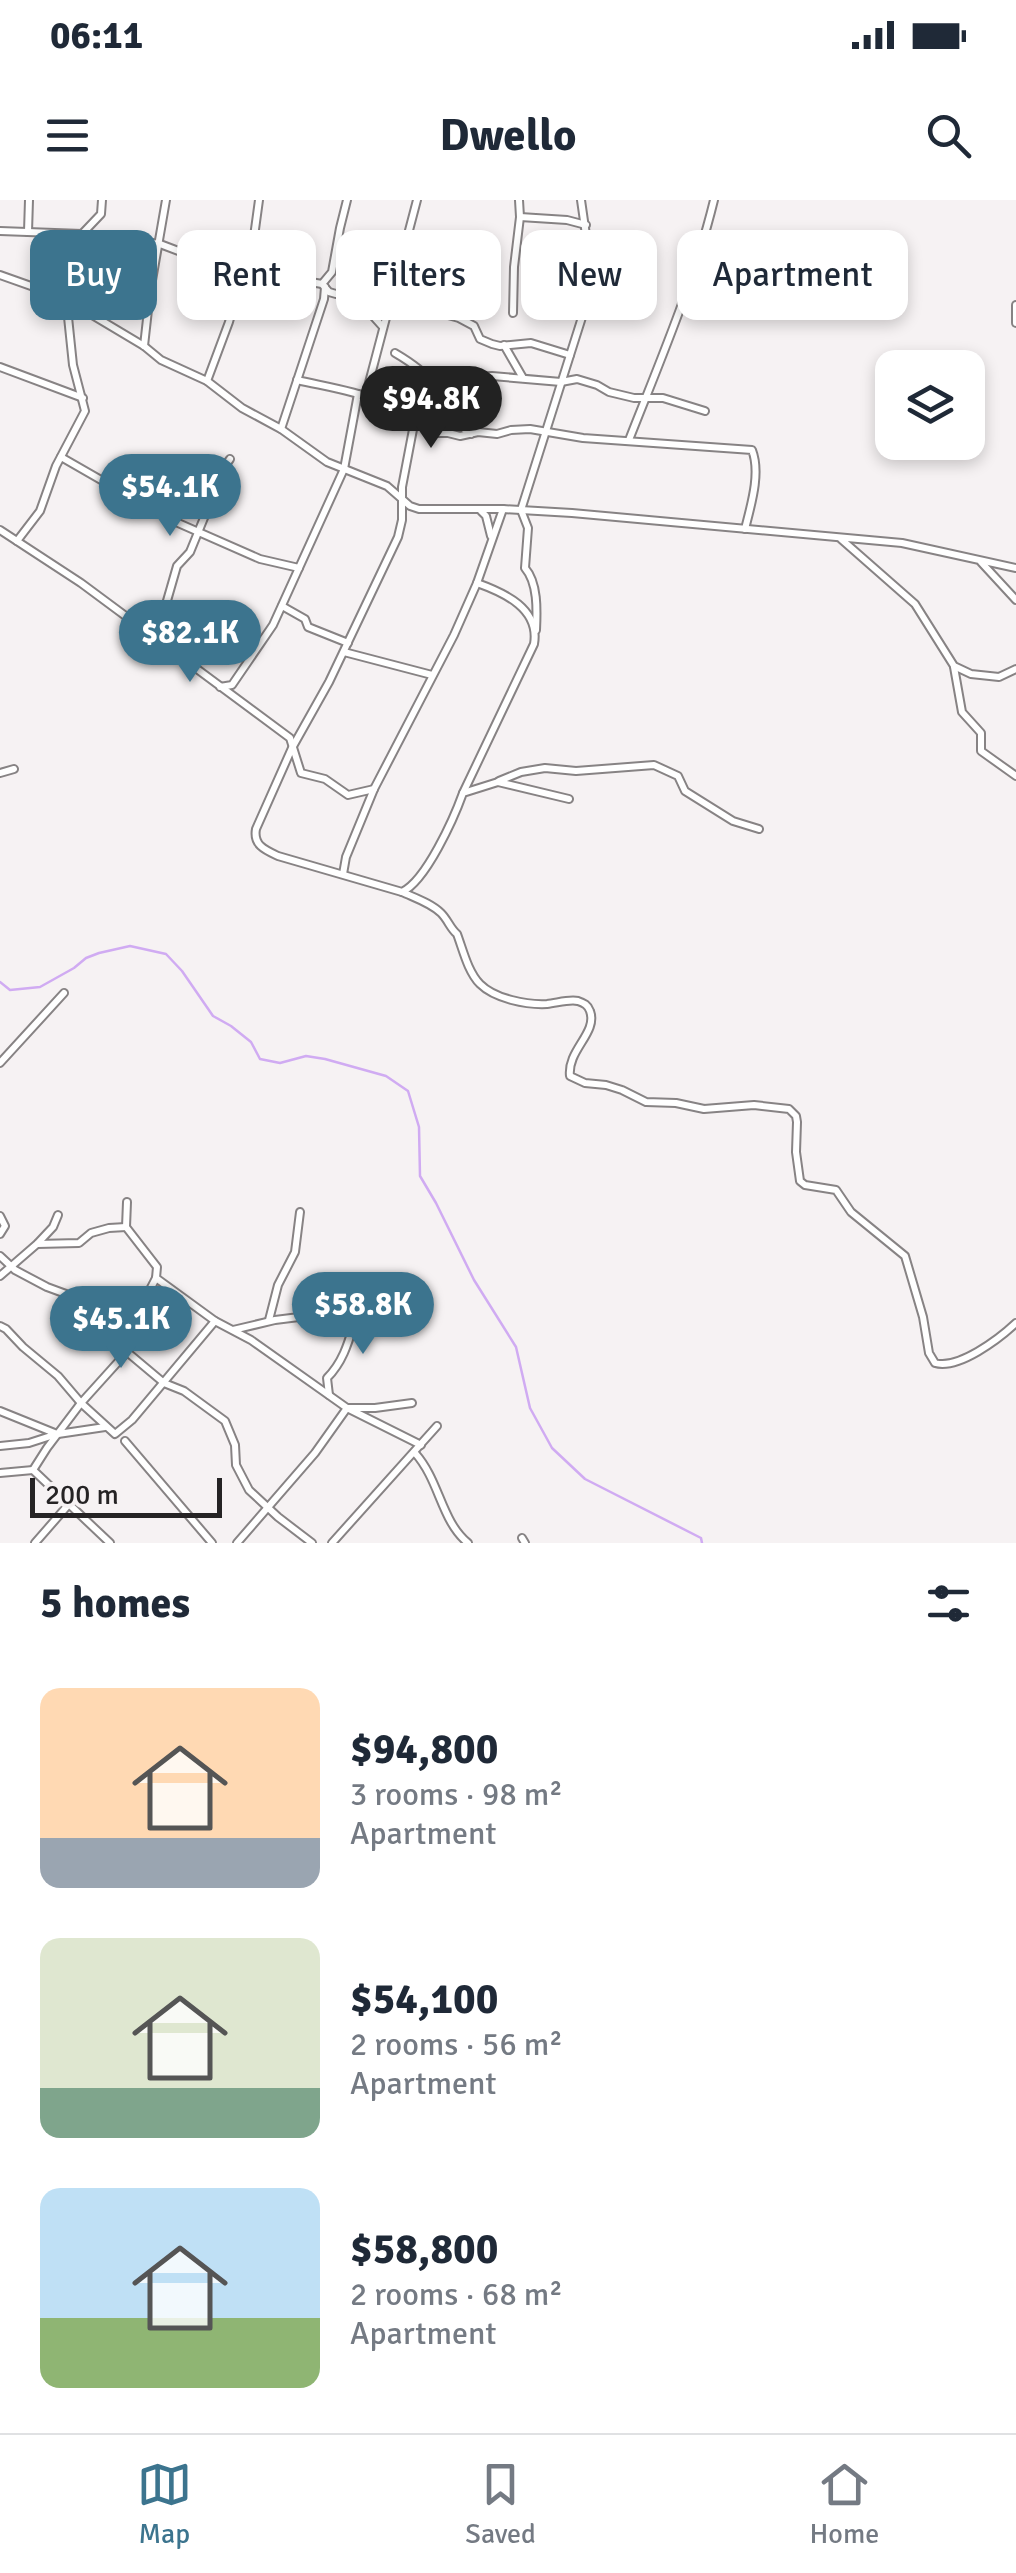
<!DOCTYPE html>
<html lang="en">
<head>
<meta charset="utf-8">
<style>
	body { margin:0; font-family:Signika,sans-serif; background:#f2f2f3; color:#1f2937; height:100vh; display:flex; flex-direction:column; font-size:38px; white-space:nowrap }
	* { box-sizing:border-box; margin:0 }
	p { font-size:32px; color:#747a83 }
	.icon { flex:none; width:55px; height:55px; fill:none; stroke:currentColor; stroke-width:2; stroke-linecap:round; stroke-linejoin:round }
	.map { position:relative; height:1343px; overflow:hidden }
	.panel { display:flex; flex-direction:column; background:#fff; flex:1 }
	.panel>* { flex:none }
	.banner { position:absolute; left:30px; top:30px; width:958px; height:90px; display:flex; gap:20px }
	.fabs { position:absolute; left:875px; top:150px; display:grid; gap:20px }
	.fabs a { display:grid; place-items:center; width:110px; height:110px; border-radius:20px; background:#fff; box-shadow:0 5px 15px #0003; font-size:50px }
	.scale { position:absolute; left:30px; bottom:25px; width:192px; box-sizing:border-box; padding-left:10px; border:5px solid #252324; border-top:0; font-size:28px; line-height:35px; white-space:nowrap; color:#252324; -webkit-text-stroke:8px #f6f2f3; paint-order:stroke }
	.price { position:absolute; translate:-50% -85px; padding:0 22px; border-radius:35px; background:#3c748e; color:#fff; font-size:32px; line-height:65px; filter:drop-shadow(0 2px 5px #0008) }
	.price::after { content:''; position:absolute; left:50%; top:60px; width:30px; height:22px; margin-left:-15px; background:inherit; clip-path:polygon(0 0,100% 0,50% 100%) }
	.price.selected { background:#222; color:#fff }
	ul { padding:0; list-style:none }
	li { display:flex; align-items:center; gap:30px; height:250px; padding:0 40px }
	li span { display:grid; place-items:center; flex:none; width:280px; height:200px; border-radius:20px; color:#555 }
	li>.icon { margin-inline-start:auto }
	span .icon { width:120px; height:120px; fill:#fffc; stroke-width:1 }
	li b { font-size:42px }
	h2 { display:flex; justify-content:space-between; align-items:center; height:120px; padding:0 40px; font-size:42px }
	.pill { padding:0 35px; border-radius:20px; background:#fff; box-shadow:0 5px 15px #0003; font-size:35px; line-height:90px }
	.pill.selected { background:#3c748e; color:#fff }
	.status { display:flex; justify-content:space-between; align-items:center; height:70px; padding:0 50px; background:#fff; direction:ltr }
	.status svg { height:28px; fill:currentColor }
	header { display:flex; justify-content:space-between; align-items:center; height:130px; padding:0 40px; background:#fff; font-size:45px; font-weight:800 }
	.menu { display:flex; justify-content:space-around; align-items:center; height:140px; border-top:2px solid #e0e1e3; background:#fff; font-size:28px; color:#747a83 }
	.menu a { display:grid; justify-items:center; gap:5px }
	.menu .selected { color:#3c748e }
	.map>svg:first-child { display:block }
</style>
</head>
<body>
<div class="status"><b>06:11</b><svg viewBox="0 0 49 12"><path d="M0 12V9h3v3zM5 12V6h3v6zM10 12V3h3v9zM15 12V0h3v12zM26 1h20v11H26zM47 4h2v5h-2z"/></svg></div>
<header><svg class="icon" aria-label="menu" viewBox="0 0 24 24"><path d="M4 6h16M4 12h16M4 18h16"/></svg>Dwello<svg class="icon" aria-label="search" viewBox="0 0 24 24"><circle cx="10" cy="10" r="6"/><path d="M15 15l6 6"/></svg></header>
<div class="map">
<svg width="1016" height="1343" viewBox="0 0 1016 1343">
	<rect width="100%" height="100%" fill="#f6f2f3"/>
	<g fill="none" stroke-linecap="round" stroke-linejoin="round">
		<!-- stream -->
		<polyline stroke="#d0abf2" stroke-width="2.5" points="0,782 10,790 40,787 74,768 86,758 99,753 130,746 166,754 182,771 213,816 231,826 251,842 260,859 280,863 306,856 325,859 386,876 408,891 419,927 420,976 436,1003 474,1080 516,1147 530,1208 552,1248 585,1279 701,1338 702,1343"/>
		<!-- street casing -->
		<g stroke="#878384" stroke-width="10">
			<g id="street">
				<polyline points="520,17 567,20 586,25"/>
				<polyline points="0,31 82,34 160,44 202,60 219,55 231,56 237,57 258,73 322,84 329,92 336,94 355,96 382,126"/>
				<polyline points="28,32 29,0"/>
				<polyline points="0,75 62,97 144,146 161,160 207,181 242,208 281,229 327,262 387,286 410,306 419,309 503,309 572,313 902,343 1016,368"/>
				<polyline points="322,84 332,72 340,28 347,0"/>
				<polyline points="389,99 459,118 474,126 480,139 492,144 500,146 531,143 570,155"/>
				<polyline points="1016,105 1016,123"/>
				<polyline points="513,113 514,67 520,17 519,0"/>
				<polyline points="504,145 523,178"/>
				<polyline points="144,146 150,92 166,0"/>
				<path d="M395,153C412,163 426,173 438,190C448,205 455,225 471,234"/>
				<polyline points="0,167 83,198"/>
				<path d="M461,178L450,183L441,195L415,219L402,287V320L398,337L329,482L292,548L256,629C253,645 265,650 278,656L402,692C426,681 454,618 463,593L498,582L569,599"/>
				<polyline points="430,179 492,176 561,182 577,179 597,185 609,192 634,198 663,198 705,211"/>
				<path d="M297,180C351,192 388,195 431,233H448L460,236L478,232L497,234L511,230L530,229L583,238L752,250C761,273 751,305 745,329"/>
				<polyline points="207,181 229,122 241,80 242,61 253,44 259,0"/>
				<polyline points="366,194 417,0"/>
				<polyline points="281,229 324,99 325,87"/>
				<path d="M629,240C660,161 694,82 714,0"/>
				<polyline points="61,257 169,319 260,359 299,368"/>
				<polyline points="481,311 486,316 491,336"/>
				<polyline points="0,330 81,383 290,538 301,573 325,579 348,595 374,589"/>
				<polyline points="841,339 915,404 954,466 971,474 999,477 1016,469"/>
				<polyline points="17,341 40,311 56,266 85,211 73,165 68,117 62,97 74,50 82,34 101,14 102,0"/>
				<polyline points="981,362 1016,400"/>
				<polyline points="282,406 305,419 308,427 348,443"/>
				<path d="M536,430C537,410 538,383 525,368L528,328L521,310L590,92L589,56L581,0"/>
				<polyline points="156,439 177,366 190,352 215,291 218,276 230,259"/>
				<polyline points="344,452 432,475"/>
				<polyline points="954,467 962,512 981,533 981,551 1016,576"/>
				<polyline points="220,487 232,485 273,425 344,269 358,194"/>
				<polyline points="0,573 14,569"/>
				<polyline points="499,581 521,572 545,568 576,571 654,565 678,576 685,591 733,621 759,629"/>
				<path d="M463,593L534,444C540,409 505,393 477,383"/>
				<polyline points="343,674 346,657 374,589 454,435 477,383 503,309"/>
				<path d="M402,692C415,698 431,703 441,713C448,720 450,728 457,734C463,750 468,772 480,784C495,799 527,805 547,804C557,803 569,799 578,801C584,803 588,805 590,811C598,833 567,850 570,876L585,883L606,885L622,890L646,902L676,903L704,909L754,905L789,909L796,916L797,922L796,952L800,981L805,985L836,990L851,1012L905,1056L923,1117L929,1153L935,1163C958,1170 999,1139 1016,1123"/>
				<polyline points="0,863 64,793"/>
				<polyline points="127,1002 126,1027 157,1067 156,1078 215,1121 251,1140 347,1208 421,1245"/>
				<polyline points="0,1016 5,1026 0,1034"/>
				<polyline points="38,1043 53,1027 58,1015"/>
				<polyline points="0,1056 15,1070 47,1087 66,1094 102,1131 164,1183 184,1191 225,1221 235,1245 236,1265 249,1290 278,1317 312,1343"/>
				<polyline points="0,1076 37,1044 79,1043 91,1033 109,1028 126,1027"/>
				<polyline points="269,1120 278,1085 295,1052 300,1012"/>
				<polyline points="0,1126 6,1129 23,1147 58,1176 81,1203 115,1234 132,1220 215,1121"/>
				<polyline points="233,1130 275,1120 411,1103"/>
				<path d="M329,1195L327,1178C346,1159 350,1135 358,1111"/>
				<polyline points="0,1211 57,1234 29,1243 0,1246"/>
				<polyline points="58,1234 105,1227"/>
				<polyline points="125,1241 212,1343"/>
				<path d="M415,1253C440,1281 441,1321 468,1343"/>
				<polyline points="0,1273 33,1270"/>
				<polyline points="522,1338 525,1343"/>
				<polyline points="35,1343 69,1304"/>
				<polyline points="110,1343 33,1270 47,1248 81,1203 127,1152 143,1115 142,1105 156,1078"/>
				<polyline points="237,1343 315,1253 347,1208 375,1208 412,1203"/>
				<polyline points="332,1343 437,1226"/>
			</g>
		</g>
		<!-- street -->
		<use href="#street" stroke="#fff" stroke-width="6"/>
	</g>
</svg>
<div class="fabs">
<a><svg class="icon" aria-label="layers" viewBox="0 0 24 24"><path d="M12 4l9 5-9 5-9-5zM3 14l9 5 9-5"/></svg></a>
</div>
<div class="scale">200 m</div>
<b class="price selected" style="left:431px;top:251px">$94.8K</b>
<b class="price" style="left:170px;top:339px">$54.1K</b>
<b class="price" style="left:190px;top:485px">$82.1K</b>
<b class="price" style="left:363px;top:1157px">$58.8K</b>
<b class="price" style="left:121px;top:1171px">$45.1K</b>
<div class="banner">
<a class="pill selected">Buy</a>
<a class="pill">Rent</a>
<a class="pill">Filters</a>
<a class="pill">New</a>
<a class="pill">Apartment</a>
</div>
</div>
<section class="panel">
<h2>5 homes<svg class="icon" aria-label="filters" viewBox="0 0 24 24"><path d="M4 7h16M4 17h16"/><circle cx="9" cy="7" r="2"/><circle cx="15" cy="17" r="2"/></svg></h2>
<ul>
<li><span style="background:linear-gradient(#ffd9b3 75%,#9aa5b1 0)"><svg class="icon" aria-label="home" viewBox="0 0 24 24"><path d="M3 11l9-7 9 7M6 9v11h12V9"/></svg></span><div><b>$94,800</b><p>3 rooms · 98 m²</p><p>Apartment</p></div></li>
<li><span style="background:linear-gradient(#dfe7d0 75%,#7fa58c 0)"><svg class="icon" aria-label="home" viewBox="0 0 24 24"><path d="M3 11l9-7 9 7M6 9v11h12V9"/></svg></span><div><b>$54,100</b><p>2 rooms · 56 m²</p><p>Apartment</p></div></li>
<li><span style="background:linear-gradient(#bfe0f5 65%,#8fb573 0)"><svg class="icon" aria-label="home" viewBox="0 0 24 24"><path d="M3 11l9-7 9 7M6 9v11h12V9"/></svg></span><div><b>$58,800</b><p>2 rooms · 68 m²</p><p>Apartment</p></div></li>
</ul>
</section>
<nav class="menu">
<a class="selected"><svg class="icon" aria-label="map" viewBox="0 0 24 24"><path d="M3 6l6-2 6 2 6-2v14l-6 2-6-2-6 2zM9 4v14M15 6v14"/></svg>Map</a>
<a><svg class="icon" aria-label="saved" viewBox="0 0 24 24"><path d="M7 4h10v16l-5-4-5 4z"/></svg>Saved</a>
<a><svg class="icon" aria-label="home" viewBox="0 0 24 24"><path d="M3 11l9-7 9 7M6 9v11h12V9"/></svg>Home</a>
</nav>
</body>
</html>
